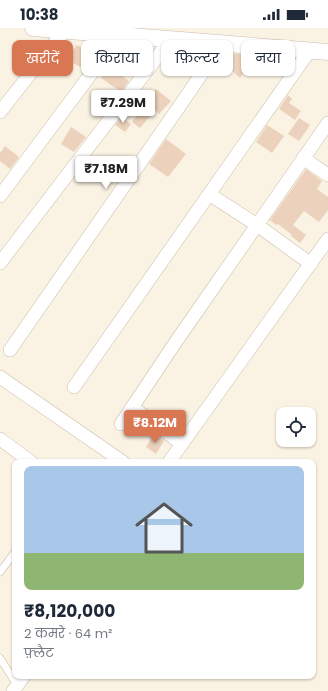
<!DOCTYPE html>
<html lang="hi">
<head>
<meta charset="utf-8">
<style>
	body { margin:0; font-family:Poppins,"Noto Sans Devanagari",sans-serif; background:#f6f6f7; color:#1f2937; height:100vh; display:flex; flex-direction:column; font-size:15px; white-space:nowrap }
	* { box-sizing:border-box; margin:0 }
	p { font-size:13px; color:#747a83 }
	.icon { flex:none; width:22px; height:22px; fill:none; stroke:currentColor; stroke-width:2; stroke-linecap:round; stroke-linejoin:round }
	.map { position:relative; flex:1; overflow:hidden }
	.panel { position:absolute; left:12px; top:431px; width:304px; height:220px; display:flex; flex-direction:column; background:#fff; border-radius:8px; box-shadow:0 1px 3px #0004 }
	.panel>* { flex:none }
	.banner { position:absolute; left:12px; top:12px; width:304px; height:36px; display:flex; gap:8px }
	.tools { position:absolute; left:276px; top:379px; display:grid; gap:8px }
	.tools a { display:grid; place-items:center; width:40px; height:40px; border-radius:8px; background:#fff; box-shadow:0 1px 3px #0004; font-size:20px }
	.price { position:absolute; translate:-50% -34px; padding:0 9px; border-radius:4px; background:#fff; color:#222; font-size:13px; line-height:26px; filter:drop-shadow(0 1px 2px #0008) }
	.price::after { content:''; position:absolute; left:50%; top:24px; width:12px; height:9px; margin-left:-6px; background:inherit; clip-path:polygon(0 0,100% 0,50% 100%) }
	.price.selected { background:#d97752; color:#fff }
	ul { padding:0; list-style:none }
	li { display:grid; align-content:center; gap:8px; height:212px; padding:0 12px }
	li+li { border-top:1px solid #e0e1e3 }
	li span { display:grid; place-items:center; height:124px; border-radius:8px; color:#555 }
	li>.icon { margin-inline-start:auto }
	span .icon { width:72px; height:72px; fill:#fffc; stroke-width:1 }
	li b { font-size:17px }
	.pill { padding:0 14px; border-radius:8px; background:#fff; box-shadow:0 1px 3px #0004; font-size:14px; line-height:36px }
	.pill.selected { background:#d97752; color:#fff }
	.status { display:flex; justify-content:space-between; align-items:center; height:28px; padding:0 20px; background:#fff; direction:ltr }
	.status svg { height:11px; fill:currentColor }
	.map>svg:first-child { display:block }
</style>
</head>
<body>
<div class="status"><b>10:38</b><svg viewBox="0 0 49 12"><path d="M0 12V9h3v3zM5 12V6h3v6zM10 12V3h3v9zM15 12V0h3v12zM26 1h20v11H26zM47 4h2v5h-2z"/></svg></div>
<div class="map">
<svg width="328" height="663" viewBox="0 0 328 663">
	<rect width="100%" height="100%" fill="#faf2e2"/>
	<!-- building -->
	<g fill="#ecd2bc">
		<polygon points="77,17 91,26 82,40 66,31"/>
		<polygon points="122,18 129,23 124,31 116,25"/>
		<polygon points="185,22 187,22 202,32 193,45 178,34"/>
		<polygon points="226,25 240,26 250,37 240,50 221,32"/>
		<polygon points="109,39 129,53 121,64 101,50"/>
		<polygon points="156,61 171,73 159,86 155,82 140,100 132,94"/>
		<polygon points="288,67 292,71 289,75 301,83 295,92 279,81"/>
		<polygon points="121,89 131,96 125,104 115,97"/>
		<polygon points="299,90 310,97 299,113 288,106"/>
		<polygon points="267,97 284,108 272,125 256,114"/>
		<polygon points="71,99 86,109 74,124 61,116"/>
		<polygon points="166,111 186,126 168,149 149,136"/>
		<polygon points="5,118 19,129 10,141 0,133 0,125"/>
		<polygon points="306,141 322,153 317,161 328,169 328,182 319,194 304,183 293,197 306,207 300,215 291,208 292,207 278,196 276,197 270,192"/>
		<polygon points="154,406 164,413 156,426 146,419"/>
	</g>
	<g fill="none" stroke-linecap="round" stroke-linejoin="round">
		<!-- service casing -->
		<g stroke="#ccbcad" stroke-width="8">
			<g id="service">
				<polyline points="0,544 15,524"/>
				<polyline points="0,630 17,657"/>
			</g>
		</g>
		<!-- minor casing -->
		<g stroke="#ccbcad" stroke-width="14">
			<g id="minor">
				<polyline points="0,84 64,3"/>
				<polyline points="303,130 328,147"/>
				<polyline points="209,166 257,197 311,236"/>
				<polyline points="0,168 120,7"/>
				<polyline points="0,235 171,11"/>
				<polyline points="10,322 181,76 222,16"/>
				<polyline points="0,349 123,434"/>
				<polyline points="74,359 310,22"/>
				<polyline points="132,379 182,416"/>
				<polyline points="121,396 175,315 328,95"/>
				<polyline points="0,411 31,434"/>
				<polyline points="169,434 328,211"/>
				<polyline points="13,663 24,648"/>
			</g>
		</g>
		<!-- tertiary casing -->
		<g stroke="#ccbcad" stroke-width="17">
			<polyline id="tertiary" points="33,0 328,24"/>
		</g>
		<!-- service -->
		<use href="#service" stroke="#fff" stroke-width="7"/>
		<!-- minor -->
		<use href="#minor" stroke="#fff" stroke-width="13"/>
		<!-- tertiary -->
		<use href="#tertiary" stroke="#fff" stroke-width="16"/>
	</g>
</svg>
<div class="tools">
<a><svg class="icon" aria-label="locate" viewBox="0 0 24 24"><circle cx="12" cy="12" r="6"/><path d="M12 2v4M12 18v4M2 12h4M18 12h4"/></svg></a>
</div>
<b class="price" style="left:123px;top:96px">₹7.29M</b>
<b class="price" style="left:106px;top:162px">₹7.18M</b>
<b class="price selected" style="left:155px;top:416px">₹8.12M</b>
<div class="banner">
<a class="pill selected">खरीदें</a>
<a class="pill">किराया</a>
<a class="pill">फ़िल्टर</a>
<a class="pill">नया</a>
</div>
<section class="panel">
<ul>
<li><span style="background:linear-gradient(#a9c7e8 70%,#8fb573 0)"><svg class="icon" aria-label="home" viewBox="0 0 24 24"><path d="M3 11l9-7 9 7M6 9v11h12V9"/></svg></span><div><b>₹8,120,000</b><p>2 कमरे · 64 m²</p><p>फ़्लैट</p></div></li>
</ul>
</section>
</div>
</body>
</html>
